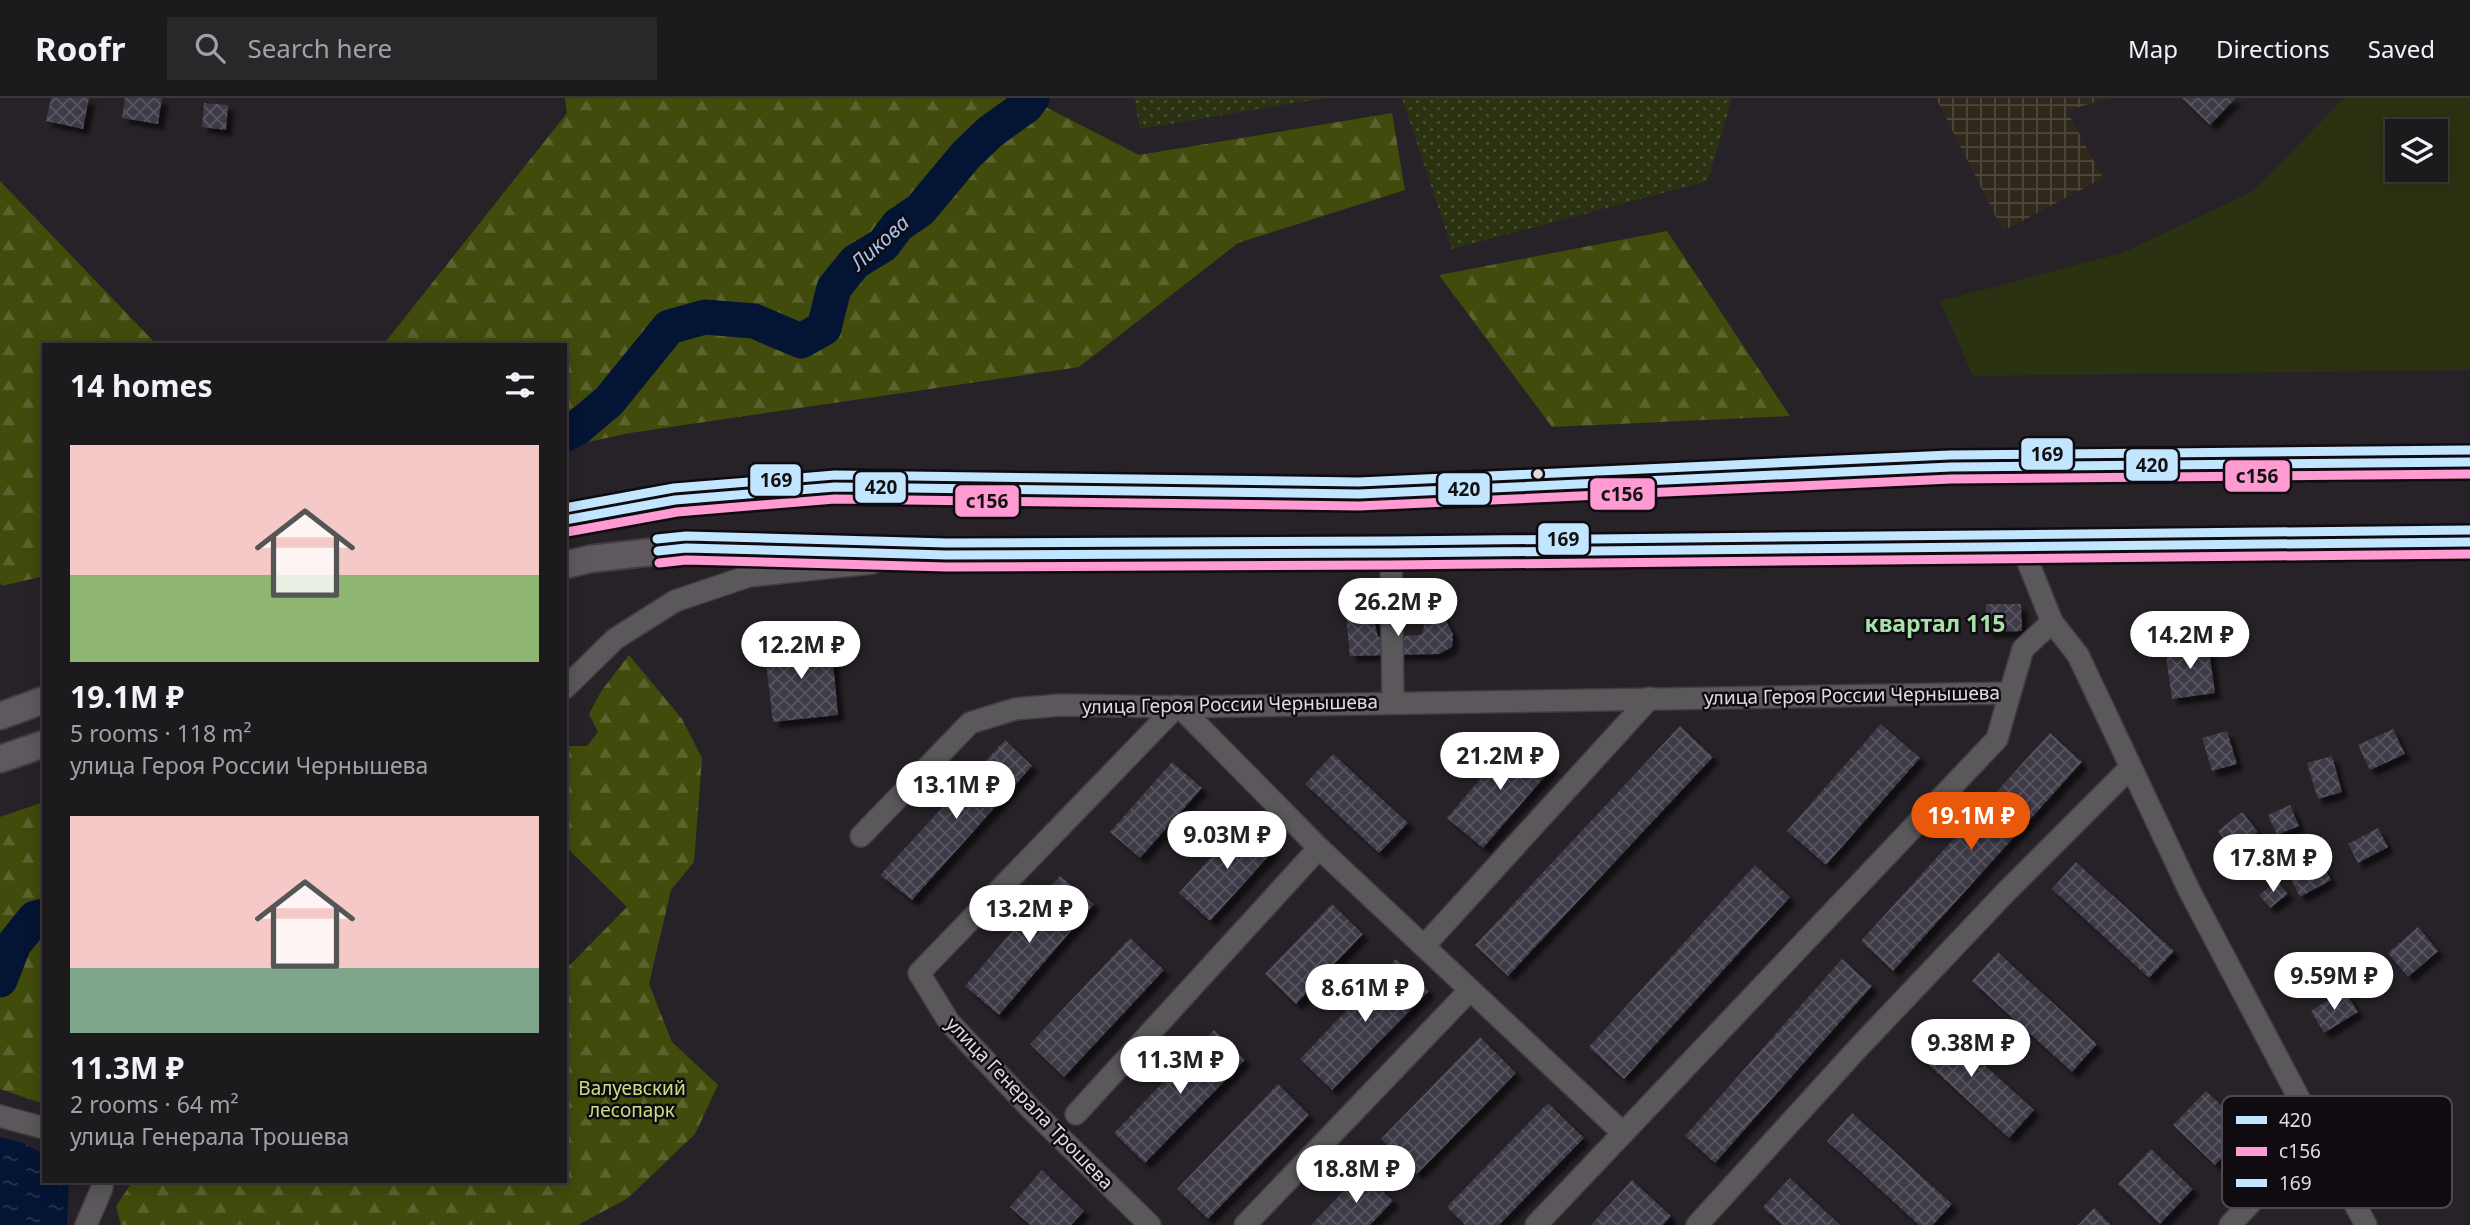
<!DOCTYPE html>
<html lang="en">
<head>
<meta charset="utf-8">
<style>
	body { margin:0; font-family:"Noto Sans",sans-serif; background:#2a272b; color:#f1f3f6; height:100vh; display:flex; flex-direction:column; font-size:26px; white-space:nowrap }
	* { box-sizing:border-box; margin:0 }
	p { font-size:23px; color:#a0a1a4 }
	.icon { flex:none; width:38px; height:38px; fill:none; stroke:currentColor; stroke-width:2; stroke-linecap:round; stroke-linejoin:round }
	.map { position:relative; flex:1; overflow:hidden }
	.sheet { position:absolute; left:42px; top:245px; width:525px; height:840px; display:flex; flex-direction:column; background:#1d1a1e; border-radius:0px; box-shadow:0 4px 18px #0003,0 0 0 2px #3b383c }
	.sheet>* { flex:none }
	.tools { position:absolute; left:2385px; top:21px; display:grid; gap:14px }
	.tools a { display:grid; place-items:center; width:63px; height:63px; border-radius:0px; background:#1d1a1e; box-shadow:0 4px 18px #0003,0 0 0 2px #3b383c; font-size:35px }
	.price { position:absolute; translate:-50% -60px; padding:0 16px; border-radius:24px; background:#fff; color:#222; font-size:23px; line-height:46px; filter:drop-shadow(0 2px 4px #0008) }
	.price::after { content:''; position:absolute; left:50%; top:42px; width:21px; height:16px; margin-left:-10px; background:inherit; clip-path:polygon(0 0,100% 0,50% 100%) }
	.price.selected { background:#ea580c; color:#fff }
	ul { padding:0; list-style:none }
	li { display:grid; align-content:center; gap:14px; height:371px; padding:0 28px }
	li span { display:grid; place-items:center; height:217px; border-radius:0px; color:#555 }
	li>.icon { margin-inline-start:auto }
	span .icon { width:126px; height:126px; fill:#fffc; stroke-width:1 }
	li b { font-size:30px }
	h2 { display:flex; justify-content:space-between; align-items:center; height:84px; padding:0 28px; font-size:30px }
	header { display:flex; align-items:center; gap:42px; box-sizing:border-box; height:98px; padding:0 35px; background:#1d1a1e; border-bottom:2px solid #3b383c }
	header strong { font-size:33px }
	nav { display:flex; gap:38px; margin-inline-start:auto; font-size:24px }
	.search { width:490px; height:63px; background:#2a272b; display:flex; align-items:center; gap:18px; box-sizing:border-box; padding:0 24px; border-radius:0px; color:#a0a1a4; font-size:26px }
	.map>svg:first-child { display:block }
</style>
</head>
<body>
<header>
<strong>Roofr</strong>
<div class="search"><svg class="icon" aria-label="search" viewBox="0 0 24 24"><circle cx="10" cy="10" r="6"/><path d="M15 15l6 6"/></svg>Search here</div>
<nav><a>Map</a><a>Directions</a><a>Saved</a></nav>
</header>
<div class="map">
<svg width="2470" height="1127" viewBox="0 0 2470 1127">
	<defs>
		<pattern id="industrial-grid" width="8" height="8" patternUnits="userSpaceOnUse" patternTransform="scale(1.75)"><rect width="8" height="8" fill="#30291b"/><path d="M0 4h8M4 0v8" fill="none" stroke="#4e473c"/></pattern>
		<pattern id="forest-firs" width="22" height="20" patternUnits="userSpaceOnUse" patternTransform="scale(1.75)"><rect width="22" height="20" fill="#404b0c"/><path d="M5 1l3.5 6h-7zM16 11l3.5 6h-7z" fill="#5b642f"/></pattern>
		<pattern id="garden-dots" width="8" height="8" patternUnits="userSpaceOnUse" patternTransform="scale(1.75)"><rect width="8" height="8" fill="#2b3212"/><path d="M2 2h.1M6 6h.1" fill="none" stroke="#494f34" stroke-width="1.8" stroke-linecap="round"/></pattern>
		<pattern id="water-ripples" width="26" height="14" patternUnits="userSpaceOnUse" patternTransform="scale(1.75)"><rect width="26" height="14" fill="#041434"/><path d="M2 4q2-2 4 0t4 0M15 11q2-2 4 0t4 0" fill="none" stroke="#283651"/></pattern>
		<pattern id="building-cross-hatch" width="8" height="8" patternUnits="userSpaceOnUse" patternTransform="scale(1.75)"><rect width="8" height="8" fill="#3e3a47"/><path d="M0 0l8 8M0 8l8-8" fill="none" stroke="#5a5661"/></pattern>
		<filter id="shadow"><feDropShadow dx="6" dy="6" stdDeviation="2" flood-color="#0009"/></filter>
	</defs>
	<rect width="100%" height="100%" fill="#272228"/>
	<!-- industrial -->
	<polygon fill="url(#industrial-grid)" points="1936,0 2108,0 2067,13 2103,80 2003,133"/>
	<!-- grass -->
	<path fill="#2b3212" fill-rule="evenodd" d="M2344,0H2470V272L1973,278L1940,203L2122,155L2252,94ZM2398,33H2436V72H2398Z"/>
	<!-- forest -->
	<g fill="url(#forest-firs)">
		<polygon points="565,0 1028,0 1139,57 1392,15 1405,92 1238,145 1079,269 630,335 565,349 565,247 383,247 567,15"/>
		<polygon points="0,83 157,247 44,247 44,478 2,488 0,484"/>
		<polygon points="1667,133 1790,318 1552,329 1439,177"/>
		<polygon points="629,557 682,621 702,660 694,764 671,792 649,886 672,944 718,987 695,1036 628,1100 578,1127 121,1127 116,1108 133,1083 565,1083 565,872 627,809 565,748 565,648 587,648 598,634 589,616 602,592"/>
		<polygon points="44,704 44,1006 0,991 0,719"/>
	</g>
	<!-- garden -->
	<g fill="url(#garden-dots)">
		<polygon points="1134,0 1324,0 1140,31"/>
		<polygon points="1402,0 1732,0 1708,83 1452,151"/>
	</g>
	<!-- water -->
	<polygon fill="url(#water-ripples)" points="0,1039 23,1045 44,1056 44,1083 69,1085 67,1127 0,1127"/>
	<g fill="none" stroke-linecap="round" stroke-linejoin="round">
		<!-- river -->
		<g stroke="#041434" stroke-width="35">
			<polyline points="565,336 577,330 609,303 669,229 705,219 754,223 801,243 824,230 834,190 855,164 883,147 898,127 920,112 966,57 990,34 1026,8 1032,0"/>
			<polyline points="0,882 14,846 35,820 44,818"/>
		</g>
	</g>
	<!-- building -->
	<g fill="url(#building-cross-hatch)" filter="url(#shadow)">
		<polygon points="51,0 89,0 83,31 46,23"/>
		<polygon points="125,0 162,0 158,26 122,20"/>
		<polygon points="2182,0 2236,0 2210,27"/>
		<polygon points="204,5 228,7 226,32 202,29"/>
		<polygon points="1986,506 2021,506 2022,533 1986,534"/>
		<polygon points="1427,513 1442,515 1453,536 1452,549 1439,556 1350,558 1346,517 1373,517 1378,539 1422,537"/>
		<polygon points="831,542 838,617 773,624 764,548"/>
		<polygon points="2208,545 2215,595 2172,601 2165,551"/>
		<polygon points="1881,626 1920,660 1826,767 1787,733"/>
		<polygon points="1680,628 1713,659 1508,878 1475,847"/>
		<polygon points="2393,631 2405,656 2370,672 2358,647"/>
		<polygon points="2227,633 2237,666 2212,673 2202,640"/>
		<polygon points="2050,635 2082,664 1893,873 1861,843"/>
		<polygon points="1517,638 1553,669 1483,750 1447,720"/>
		<polygon points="1005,642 1032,668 912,802 880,777"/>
		<polygon points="1333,656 1408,725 1379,755 1305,686"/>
		<polygon points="2332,658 2342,694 2318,701 2307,665"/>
		<polygon points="1172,664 1202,690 1140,760 1110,734"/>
		<polygon points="2290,707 2299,728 2277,737 2268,717"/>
		<polygon points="2242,714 2258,734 2233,753 2218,733"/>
		<polygon points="1244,722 1275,751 1210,823 1179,795"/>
		<polygon points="2378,730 2388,749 2358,765 2348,746"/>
		<polygon points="2319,760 2331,782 2300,799 2288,776"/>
		<polygon points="2076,764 2174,853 2149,880 2052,791"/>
		<polygon points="1755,767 1790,799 1624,981 1589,949"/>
		<polygon points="1060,778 1094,806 999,917 965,888"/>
		<polygon points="2277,783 2288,796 2270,810 2259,797"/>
		<polygon points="1332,806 1363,836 1296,906 1265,876"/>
		<polygon points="2418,829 2438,853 2408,879 2388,855"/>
		<polygon points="1130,840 1164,872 1064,979 1030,946"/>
		<polygon points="1998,854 2097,946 2072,974 1972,883"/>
		<polygon points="1396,861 1429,893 1332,992 1300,961"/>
		<polygon points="1842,861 1872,888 1715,1065 1685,1038"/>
		<polygon points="2344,892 2358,914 2324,935 2311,913"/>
		<polygon points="1934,921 2034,1012 2009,1040 1909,949"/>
		<polygon points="1214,932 1245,962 1145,1065 1114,1035"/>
		<polygon points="1480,939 1516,975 1417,1076 1381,1041"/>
		<polygon points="1278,986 1309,1017 1208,1121 1177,1091"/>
		<polygon points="2206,993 2248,1032 2215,1067 2173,1027"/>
		<polygon points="1548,1005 1584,1040 1499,1127 1465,1127 1447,1109"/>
		<polygon points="1852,1015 1952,1106 1933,1127 1919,1127 1827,1043"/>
		<polygon points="2151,1051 2193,1091 2160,1126 2118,1086"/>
		<polygon points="1042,1072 1084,1113 1071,1127 1030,1127 1010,1109"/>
		<polygon points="1363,1073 1393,1103 1370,1127 1311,1127"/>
		<polygon points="1790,1080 1840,1127 1782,1127 1763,1109"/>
		<polygon points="1632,1082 1671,1118 1663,1127 1591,1127"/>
		<polygon points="2094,1110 2111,1127 2078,1127"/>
	</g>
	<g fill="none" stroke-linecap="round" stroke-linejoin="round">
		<!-- minor casing -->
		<g stroke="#423d42" stroke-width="24">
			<g id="minor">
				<polyline points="2022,449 2052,524 2078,557 2190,794 2366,1127"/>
				<polyline points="1391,455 1393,604"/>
				<polyline points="565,590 615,541 675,503 749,478 872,465"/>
				<polyline points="1180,609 1319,750 1623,1035"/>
				<polyline points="861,738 970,625 1015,611 1061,607 1180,609 2010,595 2023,551 2052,524"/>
				<polyline points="1424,848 1650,600"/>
				<polyline points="1076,1016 1319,750"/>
				<polyline points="0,1018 44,1030"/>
				<polyline points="86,1127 102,1090 102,1083"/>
				<polyline points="1150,1127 1031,1011 949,924 919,875 1177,608"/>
				<polyline points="1245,1127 1470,892"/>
				<polyline points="1536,1127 1997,641 2010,595"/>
				<polyline points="1697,1127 1859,949 2006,794 2130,670"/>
				<polyline points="2230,1127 2317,1034"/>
			</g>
		</g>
		<!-- major casing -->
		<g stroke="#423d42" stroke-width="30">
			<g id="major">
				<polyline points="565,422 675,402 835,389 1359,396 1951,369 2470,364"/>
				<polyline points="565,467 590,461 686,450 947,457 1391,455 2470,444"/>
				<polyline points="0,618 44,602"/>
				<polyline points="0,661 44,646"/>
			</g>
		</g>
		<!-- minor -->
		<use href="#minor" stroke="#5b585b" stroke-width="21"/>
		<!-- major -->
		<use href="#major" stroke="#5f585f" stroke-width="26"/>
		<!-- bus-1 casing -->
		<g stroke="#0f0b10" stroke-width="14">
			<g id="bus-1">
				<polyline points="565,422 675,402 835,389 1359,396 1951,369 2470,364"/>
				<polyline points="658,453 686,450 947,457 1391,455 2470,444"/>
			</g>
		</g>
		<!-- bus-2 casing -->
		<g stroke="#0f0b10" stroke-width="14">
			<g id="bus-2">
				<polyline points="567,434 677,414 835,401 1359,408 1951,381 2470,376"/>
				<polyline points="659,465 686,462 947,469 1391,467 2470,456"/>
			</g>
		</g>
		<!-- bus-3 casing -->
		<g stroke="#0f0b10" stroke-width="14">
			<g id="bus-3">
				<polyline points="565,410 674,390 835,377 1359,384 1950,357 2470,352"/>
				<polyline points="657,441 686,438 947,445 1391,443 2470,432"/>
			</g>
		</g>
		<!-- bus-1 -->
		<use href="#bus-1" stroke="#c2e6ff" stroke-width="9"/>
		<!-- bus-2 -->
		<use href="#bus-2" stroke="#ff9ad2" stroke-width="9"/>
		<!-- bus-3 -->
		<use href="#bus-3" stroke="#c2e6ff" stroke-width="9"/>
	</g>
	<!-- markers -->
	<circle fill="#e0dbe1" stroke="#0f0b10" stroke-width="2.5" cx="1538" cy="376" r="6"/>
	<g text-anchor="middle" stroke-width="5" stroke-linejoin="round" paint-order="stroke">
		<!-- street labels -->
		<g font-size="19" fill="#e0dbe1" stroke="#0f0b10">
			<text transform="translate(1852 597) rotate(-1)" y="7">улица Героя России Чернышева</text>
			<text transform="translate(1230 606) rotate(-1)" y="7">улица Героя России Чернышева</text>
			<text transform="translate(1030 1005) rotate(46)" y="7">улица Генерала Трошева</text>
		</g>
		<!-- park labels -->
		<g font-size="19" fill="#c9e081" stroke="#0f0b10">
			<text x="632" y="997">Валуевский<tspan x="632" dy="22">лесопарк</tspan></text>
		</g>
		<!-- water labels -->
		<g font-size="21" font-style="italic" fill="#a2c2f0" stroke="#0f0b10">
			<text transform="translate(880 145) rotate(-42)" y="7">Ликова</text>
		</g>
		<!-- quarter labels -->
		<g font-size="23" font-weight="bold" fill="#a6e1a7" stroke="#0f0b10">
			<text x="1935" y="534">квартал 115</text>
		</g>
	</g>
	<!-- legend -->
	<rect x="2222" y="998" width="230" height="112" rx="10" fill="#0f0b10" stroke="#4e494f" stroke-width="2"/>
	<rect x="2236" y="1018" width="31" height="8" fill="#c2e6ff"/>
	<rect x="2236" y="1049" width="31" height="9" fill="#ff9ad2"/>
	<rect x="2236" y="1081" width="31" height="8" fill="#c2e6ff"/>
	<g font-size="19" fill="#e0dbe1">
		<text x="2279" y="1029">420</text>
		<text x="2279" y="1060">с156</text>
		<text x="2279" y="1092">169</text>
	</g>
	<g stroke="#0f0b10" stroke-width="2.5">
		<rect x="2020" y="339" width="54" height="34" rx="7" fill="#c2e6ff"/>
		<rect x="2125" y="350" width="54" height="34" rx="7" fill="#c2e6ff"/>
		<rect x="2224" y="361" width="67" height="34" rx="7" fill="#ff9ad2"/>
		<rect x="749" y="365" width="53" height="34" rx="7" fill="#c2e6ff"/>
		<rect x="854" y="373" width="53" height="33" rx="7" fill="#c2e6ff"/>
		<rect x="1437" y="374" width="54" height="34" rx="7" fill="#c2e6ff"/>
		<rect x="1589" y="379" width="67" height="34" rx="7" fill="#ff9ad2"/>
		<rect x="954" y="386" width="66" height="34" rx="7" fill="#ff9ad2"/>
		<rect x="1537" y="424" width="53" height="34" rx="7" fill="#c2e6ff"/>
	</g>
	<g font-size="19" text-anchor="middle" font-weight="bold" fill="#111">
		<text x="2047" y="363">169</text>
		<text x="2152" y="374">420</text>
		<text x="2257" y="385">с156</text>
		<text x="776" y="389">169</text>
		<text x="881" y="396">420</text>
		<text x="1464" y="398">420</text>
		<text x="1622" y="403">с156</text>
		<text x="987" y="410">с156</text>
		<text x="1563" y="448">169</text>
	</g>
</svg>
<div class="tools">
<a><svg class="icon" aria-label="layers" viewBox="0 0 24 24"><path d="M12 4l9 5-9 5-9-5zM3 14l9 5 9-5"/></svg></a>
</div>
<b class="price" style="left:1398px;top:540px">26.2M ₽</b>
<b class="price" style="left:2190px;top:573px">14.2M ₽</b>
<b class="price" style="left:801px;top:583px">12.2M ₽</b>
<b class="price" style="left:1500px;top:694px">21.2M ₽</b>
<b class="price" style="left:956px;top:723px">13.1M ₽</b>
<b class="price selected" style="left:1971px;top:754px">19.1M ₽</b>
<b class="price" style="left:1227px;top:773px">9.03M ₽</b>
<b class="price" style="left:2273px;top:796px">17.8M ₽</b>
<b class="price" style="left:1029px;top:847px">13.2M ₽</b>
<b class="price" style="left:2334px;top:914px">9.59M ₽</b>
<b class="price" style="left:1365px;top:926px">8.61M ₽</b>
<b class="price" style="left:1971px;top:981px">9.38M ₽</b>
<b class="price" style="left:1180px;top:998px">11.3M ₽</b>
<b class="price" style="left:1356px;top:1107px">18.8M ₽</b>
<section class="sheet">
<h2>14 homes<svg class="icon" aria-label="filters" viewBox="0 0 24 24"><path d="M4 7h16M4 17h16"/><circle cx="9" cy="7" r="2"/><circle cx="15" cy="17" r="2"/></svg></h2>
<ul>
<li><span style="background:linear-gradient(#f6c9c9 60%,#8fb573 0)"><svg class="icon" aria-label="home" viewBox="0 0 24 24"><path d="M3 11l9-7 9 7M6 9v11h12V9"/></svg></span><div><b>19.1M ₽</b><p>5 rooms · 118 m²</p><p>улица Героя России Чернышева</p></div></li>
<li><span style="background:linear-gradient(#f6c9c9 70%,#7fa58c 0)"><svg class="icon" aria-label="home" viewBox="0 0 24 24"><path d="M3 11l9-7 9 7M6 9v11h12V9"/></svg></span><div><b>11.3M ₽</b><p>2 rooms · 64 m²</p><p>улица Генерала Трошева</p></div></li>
</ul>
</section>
</div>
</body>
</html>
